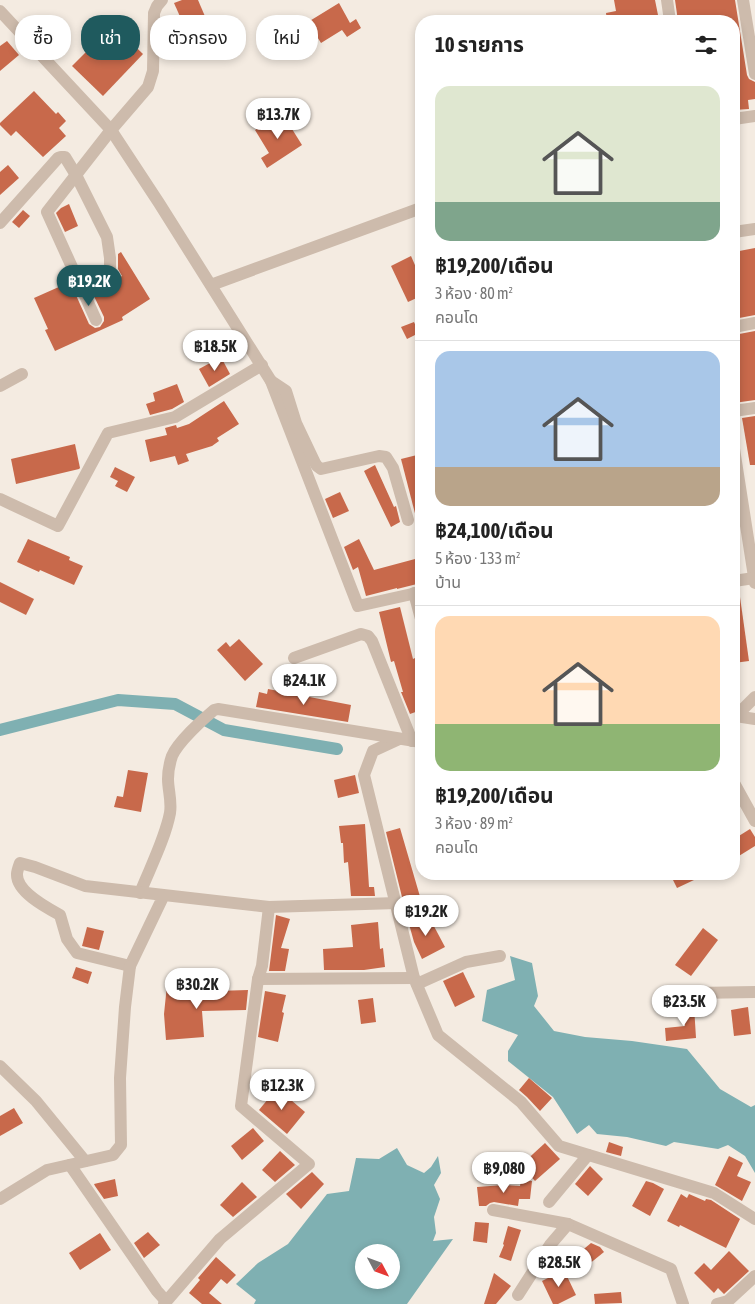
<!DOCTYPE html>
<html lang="th">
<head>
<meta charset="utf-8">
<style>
	body { margin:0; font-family:"Asap Condensed","Noto Sans Thai",sans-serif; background:#f6f6f6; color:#222; height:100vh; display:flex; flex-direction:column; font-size:19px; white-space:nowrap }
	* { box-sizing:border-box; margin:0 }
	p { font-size:16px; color:#767676 }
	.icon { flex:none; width:28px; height:28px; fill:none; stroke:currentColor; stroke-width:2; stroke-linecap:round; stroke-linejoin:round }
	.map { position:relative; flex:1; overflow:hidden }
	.details { position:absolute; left:415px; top:15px; width:325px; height:865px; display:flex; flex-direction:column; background:#fff; border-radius:20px; box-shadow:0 2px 8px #0003 }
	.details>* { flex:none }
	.guide { position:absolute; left:15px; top:15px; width:325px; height:45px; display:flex; gap:10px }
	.needle { width:32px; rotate:131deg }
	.tools { position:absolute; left:355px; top:1244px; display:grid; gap:10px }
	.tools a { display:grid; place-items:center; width:45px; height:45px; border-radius:50%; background:#fff; box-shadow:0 2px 8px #0003; font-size:25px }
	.price { position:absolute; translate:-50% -42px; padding:0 11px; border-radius:18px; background:#fff; color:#222; font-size:16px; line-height:32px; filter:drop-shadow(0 1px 2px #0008) }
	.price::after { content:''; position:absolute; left:50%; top:30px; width:15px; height:11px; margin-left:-8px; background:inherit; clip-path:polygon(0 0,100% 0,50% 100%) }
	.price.current { background:#1f5a5e; color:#fff }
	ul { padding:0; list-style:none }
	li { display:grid; align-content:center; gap:10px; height:265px; padding:0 20px }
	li+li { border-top:1px solid #e0e0e0 }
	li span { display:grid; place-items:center; height:155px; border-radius:15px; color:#555 }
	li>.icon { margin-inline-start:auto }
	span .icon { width:90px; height:90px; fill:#fffc; stroke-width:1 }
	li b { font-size:21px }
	h2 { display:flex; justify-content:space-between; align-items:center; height:60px; padding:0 20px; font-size:21px }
	.chip { padding:0 18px; border-radius:20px; background:#fff; box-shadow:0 2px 8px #0003; font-size:18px; line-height:45px }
	.chip.current { background:#1f5a5e; color:#fff }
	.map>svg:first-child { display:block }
</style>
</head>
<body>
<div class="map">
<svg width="755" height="1304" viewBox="0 0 755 1304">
	<rect width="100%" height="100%" fill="#f4ebe1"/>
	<!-- water -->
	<g fill="#7fb0b2" fill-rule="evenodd">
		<polygon points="510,956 532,963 538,996 534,1006 554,1031 585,1037 632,1041 687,1049 720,1089 751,1107 755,1105 755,1173 745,1156 728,1145 718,1149 674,1142 666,1146 627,1137 597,1134 589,1125 577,1134 553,1097 508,1061 508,1051 518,1035 482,1021 487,990 515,980"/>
		<path d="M397,1148L407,1165L424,1173L431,1167L438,1156L441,1173L434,1185L440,1199L434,1217L436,1233L433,1241L453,1239L407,1304H254L256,1300L236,1284L258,1263L288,1244L327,1194L349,1191L356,1158L379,1159ZM364,1252H391V1280H364Z"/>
	</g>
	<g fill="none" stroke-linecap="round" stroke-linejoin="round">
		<!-- canal -->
		<polyline stroke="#7fb0b2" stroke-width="12" points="0,730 118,700 175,704 224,730 337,749"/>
	</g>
	<!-- building -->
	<g fill="#c8694b">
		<polygon points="182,0 198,0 207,21 186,30 174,3"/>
		<polygon points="614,0 655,0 659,20 651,21 607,21 606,13 616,11"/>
		<polygon points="675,0 735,0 747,75 749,79 755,82 755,99 748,100 749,109 734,110 734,21 678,21"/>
		<polygon points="339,3 350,23 356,19 361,28 347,37 342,30 321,43 308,22"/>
		<polygon points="113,25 143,54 103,96 72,66"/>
		<polygon points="7,41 19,55 0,71 0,46"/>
		<polygon points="34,91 56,114 58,112 66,121 59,128 66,136 43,157 16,131 11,136 0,125 0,123"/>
		<polygon points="282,113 302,145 267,168 261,158 269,153 255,130"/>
		<polygon points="8,165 19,178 0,195 0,172"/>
		<polygon points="69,204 78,226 65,232 56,213 61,208"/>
		<polygon points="23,210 30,216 19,228 12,222"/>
		<polygon points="755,248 755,315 734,319 734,252"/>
		<polygon points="121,252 150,299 122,317 123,320 55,351 45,330 48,329 34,298 70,282 89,324 95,328 100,327 104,321 104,317 92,292 103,287 106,290 110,291 114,290 117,287 118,278 122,276 118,269 118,254"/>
		<polygon points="411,256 421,279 421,296 408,302 391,266"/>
		<polygon points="414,322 419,333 407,339 401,327"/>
		<polygon points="755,331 755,400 734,403 734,335"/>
		<polygon points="221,357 230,374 209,387 199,369"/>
		<polygon points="177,384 184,402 172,409 150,415 146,404 155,401 153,393"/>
		<polygon points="224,401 239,424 217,438 219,441 212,446 186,454 189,461 178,465 175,456 150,462 145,440 167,435 165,428 176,425 177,428 189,424"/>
		<polygon points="755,416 755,465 750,465 742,418"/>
		<polygon points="75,444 80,468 79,469 16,484 11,459"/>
		<polygon points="417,455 421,472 421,524 418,525 401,459"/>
		<polygon points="375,465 394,507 396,506 400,522 391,527 364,471"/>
		<polygon points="115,467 135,477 127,492 115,486 118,481 110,477"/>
		<polygon points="340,492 349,511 333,518 325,499"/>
		<polygon points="28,539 70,557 69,560 83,566 74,585 40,570 39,572 17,562"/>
		<polygon points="359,539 374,570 415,559 415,562 421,560 421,583 397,589 397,588 366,596 358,567 353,570 344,547"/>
		<polygon points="0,582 34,599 26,615 0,602"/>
		<polygon points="734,590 739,590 749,661 734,663"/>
		<polygon points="400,607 413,659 415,658 421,680 421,710 410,714 401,692 403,692 394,661 391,662 379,612"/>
		<polygon points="239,639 263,664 245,681 217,650 226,642 230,647"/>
		<polygon points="268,689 351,705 348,722 256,707 259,692 267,694"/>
		<polygon points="128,770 148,773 141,812 114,807 117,796 123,797"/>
		<polygon points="355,775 359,793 338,798 334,780"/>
		<polygon points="365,824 369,887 374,887 375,896 351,896 348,862 344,863 343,843 341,843 339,826"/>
		<polygon points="400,828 421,900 405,905 405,902 402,897 386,832"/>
		<polygon points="750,829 755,837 755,846 734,859 734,839"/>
		<polygon points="670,874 691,874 694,880 677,888"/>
		<polygon points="276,915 290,919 281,948 289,949 285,971 269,971"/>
		<polygon points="428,915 445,947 422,959 414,942 409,924 415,920 415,922"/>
		<polygon points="378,922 380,949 383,948 385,967 364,970 324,970 323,949 353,947 351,925"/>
		<polygon points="87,927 104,931 99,950 82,946"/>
		<polygon points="703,928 718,940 691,976 675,965"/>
		<polygon points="76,967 92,972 88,984 72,978"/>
		<polygon points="463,972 475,997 455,1007 443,981"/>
		<polygon points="167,985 184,987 183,992 248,990 246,1010 202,1011 204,1037 166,1040 164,1014"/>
		<polygon points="265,991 286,995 282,1012 284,1013 278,1042 258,1037"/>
		<polygon points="373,998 376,1022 361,1024 358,1000"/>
		<polygon points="694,1006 696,1038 666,1041 665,1028 685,1026 684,1007"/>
		<polygon points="748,1007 751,1034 734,1036 731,1010"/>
		<polygon points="529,1078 552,1098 540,1111 527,1097 519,1090"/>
		<polygon points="277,1088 305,1112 287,1134 259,1110"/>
		<polygon points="14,1108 23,1123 0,1136 0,1116"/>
		<polygon points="253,1128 264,1141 242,1160 231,1146"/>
		<polygon points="609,1142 623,1147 621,1156 606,1152"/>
		<polygon points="545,1143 560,1159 535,1181 521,1165"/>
		<polygon points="280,1151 295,1165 275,1182 262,1170"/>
		<polygon points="729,1156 743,1163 737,1176 751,1182 742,1201 715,1185"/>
		<polygon points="590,1166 603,1179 588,1196 575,1184"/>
		<polygon points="312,1172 324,1184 301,1209 286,1194"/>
		<polygon points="115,1179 118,1196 104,1199 95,1186 94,1184"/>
		<polygon points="521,1180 532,1181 530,1199 519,1199 518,1206 494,1202 490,1203 486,1206 479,1206 477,1187 504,1185 520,1186"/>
		<polygon points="646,1181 653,1183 664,1189 650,1216 632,1206"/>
		<polygon points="242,1182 257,1197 233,1217 220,1205"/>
		<polygon points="681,1194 687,1198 689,1194 705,1201 706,1199 711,1200 740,1219 726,1248 680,1225 679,1227 667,1221"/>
		<polygon points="475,1222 489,1223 487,1243 473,1241"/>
		<polygon points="508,1226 521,1230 511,1261 499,1257 504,1245 503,1244"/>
		<polygon points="148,1232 160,1245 144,1258 134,1243"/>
		<polygon points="100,1233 111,1250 80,1270 69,1253"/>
		<polygon points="591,1243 600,1247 604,1252 583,1269 573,1258"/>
		<polygon points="729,1251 749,1271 724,1294 718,1288 714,1293 694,1273 704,1263 711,1270"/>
		<polygon points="216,1257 236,1275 227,1284 221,1279 209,1293 222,1304 202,1304 189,1293 200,1280 198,1278"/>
		<polygon points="564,1270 576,1295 558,1304 553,1304 542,1281"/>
		<polygon points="494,1273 511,1286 496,1304 484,1304"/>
		<polygon points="621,1292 622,1303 595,1304 594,1294"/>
	</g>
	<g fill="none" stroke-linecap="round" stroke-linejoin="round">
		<!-- minor -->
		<g stroke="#cdbbac" stroke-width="12">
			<polyline points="667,0 670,21"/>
			<polyline points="743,0 755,74"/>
			<polyline points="0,11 111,130 159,203 271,381 358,606 421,592"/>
			<polyline points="734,119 755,116"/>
			<polyline points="0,223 58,158 61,157 65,157 76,175 107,237 110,258 110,283"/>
			<polyline points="734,232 755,229"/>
			<polyline points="211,285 421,208"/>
			<polyline points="96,320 47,212 111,130 148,87 153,71 154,13 157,6 162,0"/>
			<polyline points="734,327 755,323"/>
			<polyline points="271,381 286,391 296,423 315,463 317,466 321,469 379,456 386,457 393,468 408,520"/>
			<polyline points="0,386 22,374"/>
			<polyline points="734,411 755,408"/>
			<polyline points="734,449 755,583"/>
			<polyline points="0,499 58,526 108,433 175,417 262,365"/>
			<polyline points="734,581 754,578"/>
			<polyline points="414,593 421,619"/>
			<polyline points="294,658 361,634 368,636 372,641 412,741"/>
			<polyline points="736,716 755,719"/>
			<polyline points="734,718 755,697"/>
			<polyline points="399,739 373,751 364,775 414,978 438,1035 521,1102 559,1146 714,1193 755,1219"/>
			<polyline points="734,783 755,821"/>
			<path d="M140,893C150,868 165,839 170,813C172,801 168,790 168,779C168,771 170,762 172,756C178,742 202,720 214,710L218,709L421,742"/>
			<path d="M164,895L130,966L77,953L67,939L60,915C47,908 16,892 17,874C17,871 19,866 20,863L35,867L85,886L269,907L397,903"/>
			<polyline points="258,979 414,978"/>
			<polyline points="417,984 466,962 500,956"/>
			<polyline points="696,993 755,992"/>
			<polyline points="0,1066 36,1101 85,1161"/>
			<polyline points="70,1165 157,1291 166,1301"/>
			<polyline points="0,1199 47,1170 113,1155 121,1145 120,1078 125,1007 130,966"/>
			<polyline points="549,1202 588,1155"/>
			<polyline points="493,1210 568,1224 671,1269 683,1304"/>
			<polyline points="518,1295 550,1245 568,1224"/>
			<polyline points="164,1304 220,1239 309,1164 241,1106 258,979 262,966 269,907"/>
			<polyline points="717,1304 728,1301 755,1276"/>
		</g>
	</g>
</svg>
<div class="tools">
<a><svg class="needle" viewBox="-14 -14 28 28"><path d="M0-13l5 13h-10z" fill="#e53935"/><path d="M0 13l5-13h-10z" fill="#767676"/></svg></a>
</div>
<b class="price" style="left:278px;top:140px">฿13.7K</b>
<b class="price current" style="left:89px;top:307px">฿19.2K</b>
<b class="price" style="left:215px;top:372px">฿18.5K</b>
<b class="price" style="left:304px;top:706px">฿24.1K</b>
<b class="price" style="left:426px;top:937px">฿19.2K</b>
<b class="price" style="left:197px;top:1010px">฿30.2K</b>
<b class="price" style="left:684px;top:1027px">฿23.5K</b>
<b class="price" style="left:282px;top:1111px">฿12.3K</b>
<b class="price" style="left:504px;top:1194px">฿9,080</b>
<b class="price" style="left:559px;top:1288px">฿28.5K</b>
<div class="guide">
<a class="chip">ซื้อ</a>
<a class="chip current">เช่า</a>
<a class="chip">ตัวกรอง</a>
<a class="chip">ใหม่</a>
</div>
<section class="details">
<h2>10 รายการ<svg class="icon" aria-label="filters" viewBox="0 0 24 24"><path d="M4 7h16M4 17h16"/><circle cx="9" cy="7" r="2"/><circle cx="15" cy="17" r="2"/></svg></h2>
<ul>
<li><span style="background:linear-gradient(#dfe7d0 75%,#7fa58c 0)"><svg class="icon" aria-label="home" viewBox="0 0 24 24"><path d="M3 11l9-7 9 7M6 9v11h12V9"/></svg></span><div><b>฿19,200/เดือน</b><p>3 ห้อง · 80 m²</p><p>คอนโด</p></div></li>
<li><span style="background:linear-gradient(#a9c7e8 75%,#b9a48a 0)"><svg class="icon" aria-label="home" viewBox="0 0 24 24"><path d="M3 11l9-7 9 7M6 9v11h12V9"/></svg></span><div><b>฿24,100/เดือน</b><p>5 ห้อง · 133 m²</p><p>บ้าน</p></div></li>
<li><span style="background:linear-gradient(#ffd9b3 70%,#8fb573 0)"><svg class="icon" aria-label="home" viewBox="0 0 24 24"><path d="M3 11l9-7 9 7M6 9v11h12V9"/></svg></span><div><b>฿19,200/เดือน</b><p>3 ห้อง · 89 m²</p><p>คอนโด</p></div></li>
</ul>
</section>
</div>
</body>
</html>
